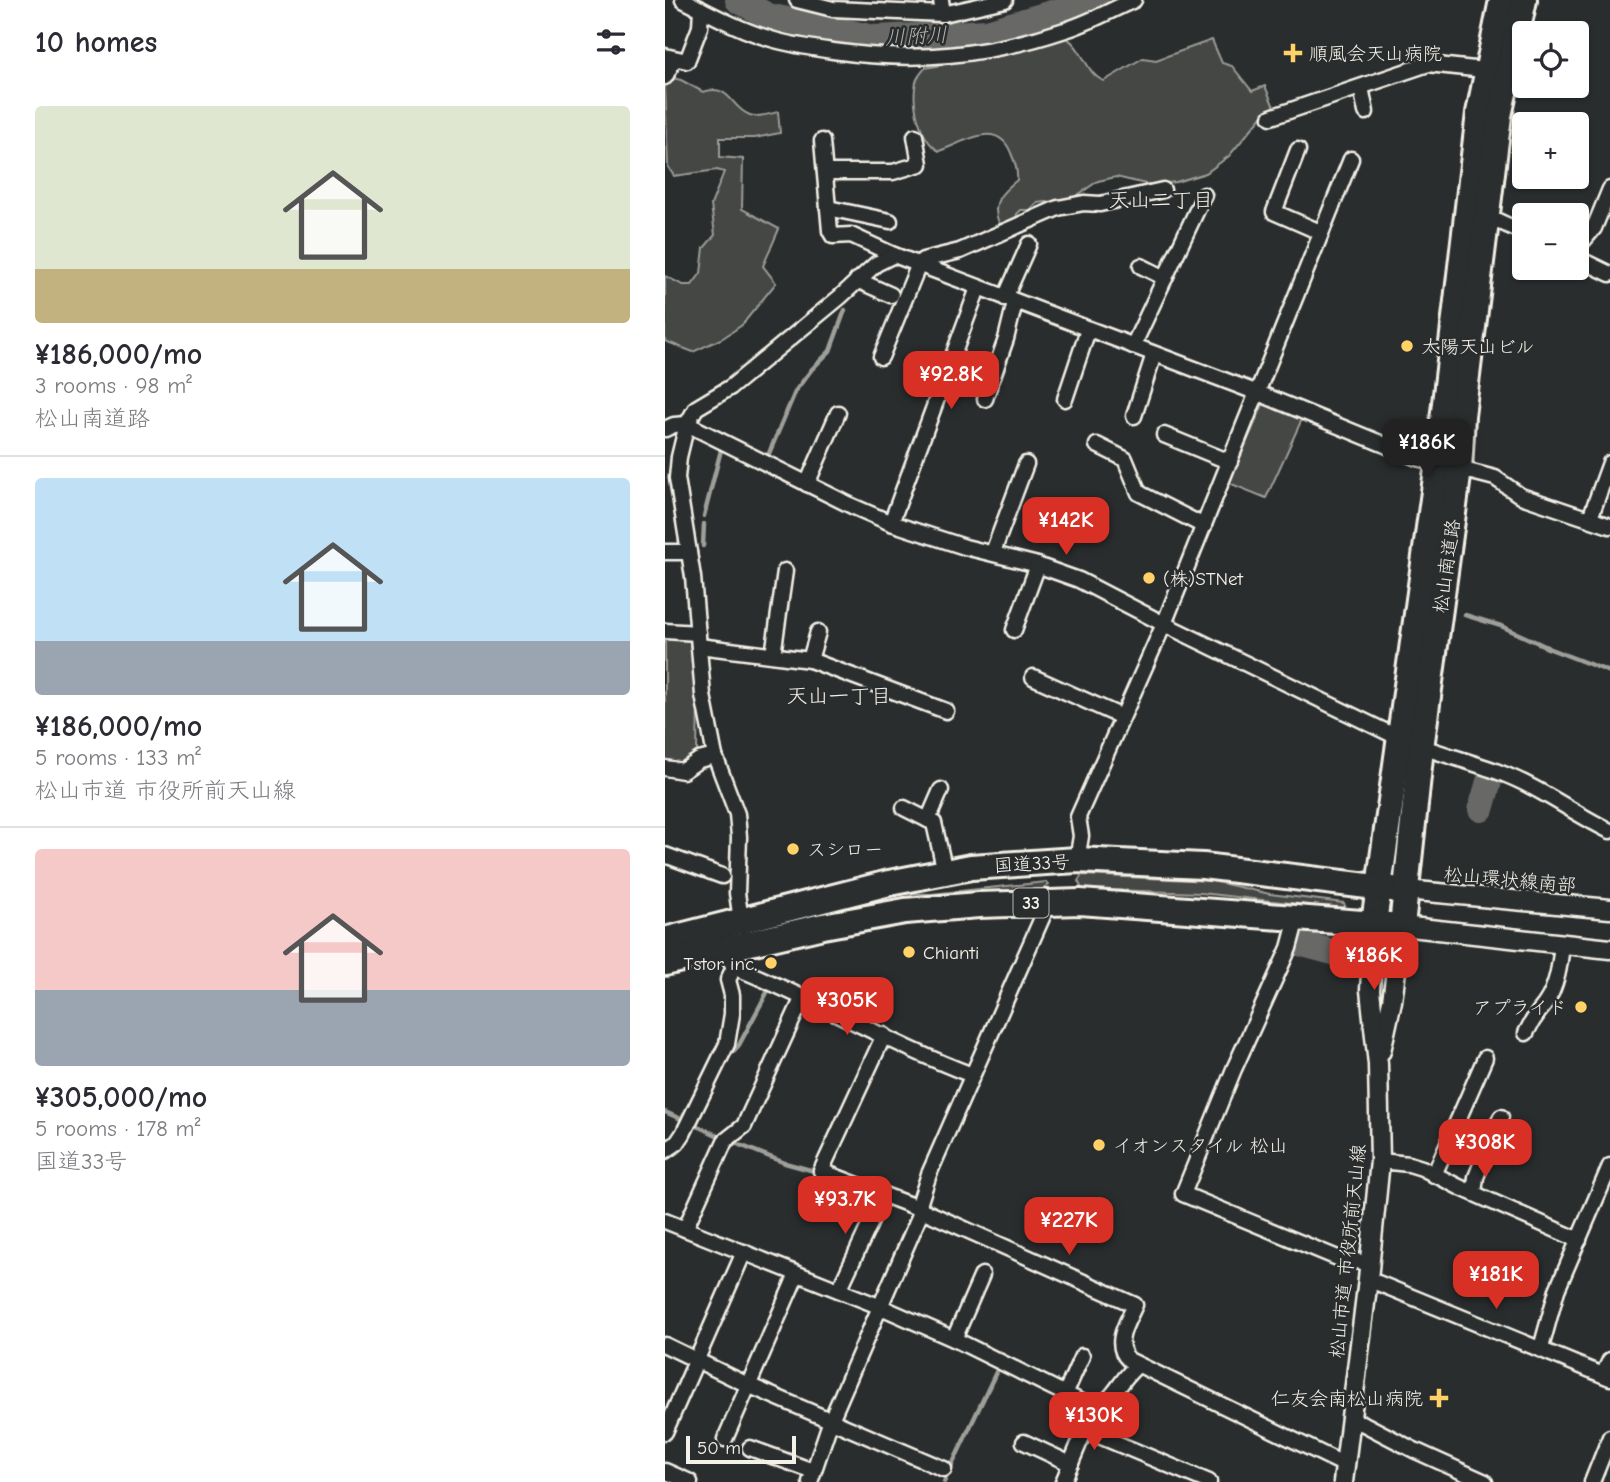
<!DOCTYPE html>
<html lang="en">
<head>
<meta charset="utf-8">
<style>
	body { margin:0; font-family:"Comic Neue","Klee One",sans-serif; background:#f7f7f7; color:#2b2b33; height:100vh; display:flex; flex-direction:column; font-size:26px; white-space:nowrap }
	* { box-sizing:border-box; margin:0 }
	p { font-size:23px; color:#7c7c81 }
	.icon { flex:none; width:38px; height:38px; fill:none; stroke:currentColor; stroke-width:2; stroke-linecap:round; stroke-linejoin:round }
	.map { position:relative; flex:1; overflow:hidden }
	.side { display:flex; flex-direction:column; background:#fff; width:665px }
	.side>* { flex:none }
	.fabs { position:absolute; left:847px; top:21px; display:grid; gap:14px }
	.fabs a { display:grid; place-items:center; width:77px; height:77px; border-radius:7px; background:#fff; box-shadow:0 2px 5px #0004; font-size:35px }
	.scale { position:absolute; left:21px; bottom:18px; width:110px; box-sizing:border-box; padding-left:7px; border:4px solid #f4f1e8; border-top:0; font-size:19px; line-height:24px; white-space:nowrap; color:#f4f1e8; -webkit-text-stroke:5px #2a2d2e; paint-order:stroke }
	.price { position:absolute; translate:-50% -60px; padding:0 16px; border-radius:14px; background:#d93025; color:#fff; font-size:23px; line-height:46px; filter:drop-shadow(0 2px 4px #0008) }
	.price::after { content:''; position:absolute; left:50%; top:42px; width:21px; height:16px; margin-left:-10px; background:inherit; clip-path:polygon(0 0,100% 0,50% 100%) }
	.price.on { background:#222; color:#fff }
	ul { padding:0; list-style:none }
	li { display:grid; align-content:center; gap:14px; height:371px; padding:0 35px }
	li+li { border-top:2px solid #e1e1e2 }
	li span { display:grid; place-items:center; height:217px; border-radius:7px; color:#555 }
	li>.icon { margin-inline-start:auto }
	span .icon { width:126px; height:126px; fill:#fffc; stroke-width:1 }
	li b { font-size:30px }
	h2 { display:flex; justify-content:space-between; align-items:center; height:84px; padding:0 35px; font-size:30px }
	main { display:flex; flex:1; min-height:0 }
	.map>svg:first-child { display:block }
</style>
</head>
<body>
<main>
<section class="side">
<h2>10 homes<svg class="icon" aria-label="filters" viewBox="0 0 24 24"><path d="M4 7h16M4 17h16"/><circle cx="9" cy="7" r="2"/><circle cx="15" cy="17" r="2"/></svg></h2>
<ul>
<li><span style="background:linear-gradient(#dfe7d0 75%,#c2b280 0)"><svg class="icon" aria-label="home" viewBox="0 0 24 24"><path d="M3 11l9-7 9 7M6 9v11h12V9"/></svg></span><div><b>¥186,000/mo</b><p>3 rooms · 98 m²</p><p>松山南道路</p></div></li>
<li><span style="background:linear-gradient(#bfe0f5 75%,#9aa5b1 0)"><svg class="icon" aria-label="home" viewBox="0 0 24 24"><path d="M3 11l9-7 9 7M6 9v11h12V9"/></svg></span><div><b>¥186,000/mo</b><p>5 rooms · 133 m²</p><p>松山市道 市役所前天山線</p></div></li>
<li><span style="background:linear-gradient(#f6c9c9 65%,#9aa5b1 0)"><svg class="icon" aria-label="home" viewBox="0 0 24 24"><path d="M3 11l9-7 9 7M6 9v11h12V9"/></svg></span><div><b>¥305,000/mo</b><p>5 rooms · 178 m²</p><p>国道33号</p></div></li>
</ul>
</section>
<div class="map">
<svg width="945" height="1482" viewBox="0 0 945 1482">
	<rect width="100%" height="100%" fill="#2a2d2e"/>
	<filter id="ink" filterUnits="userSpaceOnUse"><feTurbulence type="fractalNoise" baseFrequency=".0143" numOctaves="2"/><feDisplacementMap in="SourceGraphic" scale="14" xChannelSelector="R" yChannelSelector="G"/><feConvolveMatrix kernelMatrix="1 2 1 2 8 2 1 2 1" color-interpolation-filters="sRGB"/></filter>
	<g filter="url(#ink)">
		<!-- green -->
		<g fill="#444645" stroke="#9c9c96" stroke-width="2">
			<path d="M396,34C420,47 419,73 439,81L478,58L491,60L547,40L557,63L567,66L587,91L600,86L609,107L598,115L564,156L541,173L511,182L485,185L451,177L433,181L407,199L372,203L365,210H356L352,214L350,222L343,226L334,223C325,203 337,192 352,180C353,170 350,162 346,153C332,118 299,143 274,151C255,140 246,103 251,82C252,77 257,72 260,68L344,53Z"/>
			<path d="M4,77L16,80L38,92C66,83 65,108 85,115C93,118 105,114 113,112L115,133L90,138H55V157L78,159L77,209L114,229L98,266L111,283L77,325L58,338L28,352L0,341V276L18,285H27L36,273L39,248L50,235L46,205L59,172L52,170L9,176L3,167L0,85Z"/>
			<polygon points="599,402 637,419 601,498 564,483"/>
			<path d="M0,635L21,636L28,642L33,700L32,752C22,762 14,766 0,761Z"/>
			<polygon points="417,875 547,881 605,894 679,903 680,906 678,909 536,893 417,889 413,881"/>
			<polygon points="381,882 384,885 377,890 265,898 153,916 151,913 229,893 266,894"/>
		</g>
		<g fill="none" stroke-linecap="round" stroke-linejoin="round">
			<!-- stream -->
			<g stroke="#9f9f9a" stroke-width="4.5">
				<polyline points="102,458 131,390 147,369 165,351 180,310"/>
				<polyline points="39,516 57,446"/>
				<polyline points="38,546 39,524"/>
				<polyline points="800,615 836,626 882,647"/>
				<polyline points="880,647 945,672"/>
				<polyline points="63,1057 74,1045 105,987"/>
				<polyline points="0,1112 16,1119"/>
				<polyline points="30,1121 28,1124 54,1136"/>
				<polyline points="70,1143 120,1163 149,1171"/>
				<polyline points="279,1482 333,1368"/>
			</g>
			<!-- river -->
			<g stroke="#676866" stroke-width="26">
				<polyline points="73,0 103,16 210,38 322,32 431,0"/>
				<polyline points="816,809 825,778"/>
				<polyline points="630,942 675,954"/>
			</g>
			<!-- minor casing -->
			<g stroke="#f4f1e8" stroke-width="19">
				<g id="minor">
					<path d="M18,0C46,14 75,30 106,39C126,45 147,48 168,51C251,63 322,56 400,30C424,23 446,10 469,0"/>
					<polyline points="132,0 168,9 278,14 340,0"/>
					<polyline points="276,0 278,14"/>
					<polyline points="0,56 22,61 35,27 36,9"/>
					<polyline points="0,77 9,60"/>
					<polyline points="696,87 701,112"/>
					<polyline points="606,117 763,64 828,71"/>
					<polyline points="157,141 165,231 168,236 186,235 229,255"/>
					<polyline points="633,150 609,212 655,232"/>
					<polyline points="160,172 228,172 255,164 250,136"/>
					<polyline points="163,208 225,221"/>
					<polyline points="818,214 859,233"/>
					<polyline points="912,248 929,228 945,189"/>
					<polyline points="912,258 945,274"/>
					<polyline points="476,266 500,278"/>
					<polyline points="192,280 226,295"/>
					<polyline points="340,298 364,244"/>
					<polyline points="468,346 539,195"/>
					<polyline points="216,357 254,264 258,260 295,251 393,208 419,203 435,204 498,190"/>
					<polyline points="320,399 341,339 350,302"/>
					<polyline points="400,399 423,330"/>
					<polyline points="469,416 489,354"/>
					<path d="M0,429L9,425L22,424L187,506L226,523L300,547L369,564L414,580L499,624L734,738C767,752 802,760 836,773C874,787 908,813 945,831"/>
					<polyline points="499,435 565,462"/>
					<polyline points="432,445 460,459 474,493 539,526"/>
					<polyline points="142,484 173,413"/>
					<polyline points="925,518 945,463"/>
					<polyline points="226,523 313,288"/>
					<polyline points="0,552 24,552"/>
					<polyline points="328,552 361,464"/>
					<polyline points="349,630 373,565"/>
					<polyline points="0,631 33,633"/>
					<polyline points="34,646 145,660 281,711"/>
					<polyline points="108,655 120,571"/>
					<polyline points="145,660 153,632"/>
					<polyline points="368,677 457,717"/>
					<polyline points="0,768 18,771 34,760 50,756"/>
					<polyline points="239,808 269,823 280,872"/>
					<polyline points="263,820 276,790"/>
					<polyline points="0,855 57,876"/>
					<polyline points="412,860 416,836 413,817 499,624 686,159"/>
					<polyline points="632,918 624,948 569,1069 518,1194 675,1259 704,1263"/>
					<polyline points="77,927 72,893 74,837 72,814 50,756 38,695 28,577 12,478 14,457 22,424 31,408 66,387 175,297 211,264 229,255 593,393 752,458 830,478 856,496 945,526"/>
					<path d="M69,967C150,999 225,1044 307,1075"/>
					<path d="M861,1033C868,1018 871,1016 880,1004C892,987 895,964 897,944"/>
					<polyline points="219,1035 156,1171 253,1208"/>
					<polyline points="0,1151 12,1143 18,1134 62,1044 67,1014 67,995 63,980 69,967 65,960"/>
					<polyline points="715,1161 744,1164 757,1168 794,1187 914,1240"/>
					<polyline points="769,1175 820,1058"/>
					<polyline points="809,1193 811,1177 836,1117"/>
					<path d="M257,1210L470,1305C462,1323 447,1344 464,1360L680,1465"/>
					<path d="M0,1221L216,1307L289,1339L429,1408C450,1401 455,1378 473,1365"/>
					<polyline points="20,1229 60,1141 79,1126 138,997"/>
					<polyline points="703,1279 945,1378"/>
					<polyline points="174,1290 218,1196"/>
					<polyline points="289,1339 317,1275"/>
					<polyline points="0,1345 83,1385 279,1469"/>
					<polyline points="876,1348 892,1290 945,1166"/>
					<polyline points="938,1375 945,1360"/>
					<polyline points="400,1394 417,1356"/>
					<polyline points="685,1420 699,1424 749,1450 820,1482"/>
					<polyline points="420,1430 544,1482"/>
					<polyline points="0,1432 79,1252"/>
					<polyline points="60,1439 132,1274"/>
					<polyline points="359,1442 406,1464"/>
					<polyline points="85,1448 148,1471"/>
					<polyline points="0,1471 25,1482"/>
					<polyline points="145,1482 166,1420 257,1210 253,1208 264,1174 384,902"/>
					<polyline points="398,1482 429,1408"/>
					<polyline points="927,1482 945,1437"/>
				</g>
			</g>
			<!-- tertiary casing -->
			<g stroke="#f4f1e8" stroke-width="23">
				<g id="tertiary">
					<polyline points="741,890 945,909"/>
					<polyline points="716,1051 727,1001 737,926 945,949"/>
					<polyline points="678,1482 703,1279 715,1161 713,1064 705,990 709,923"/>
				</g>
			</g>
			<!-- trunk casing -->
			<g stroke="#f4f1e8" stroke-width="30">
				<g id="trunk">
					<polyline points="709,923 773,463 814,113 837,0"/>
					<polyline points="0,940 224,883 306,867 412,860 538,866 727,889"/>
					<polyline points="0,963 158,926 240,911 314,905 415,902 737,926 756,748 794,469 797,416 834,116 859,0"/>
				</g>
			</g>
			<!-- minor -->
			<use href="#minor" stroke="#2a2d2e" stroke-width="14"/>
			<!-- tertiary -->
			<use href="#tertiary" stroke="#2a2d2e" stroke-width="18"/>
			<!-- trunk -->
			<use href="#trunk" stroke="#2a2d2e" stroke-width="24"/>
		</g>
	</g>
	<!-- markers -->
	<g fill="#ffd166" stroke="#2a2d2e" stroke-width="2.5">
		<path d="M624.5 42.5h7v7h7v7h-7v7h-7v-7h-7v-7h7z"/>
		<circle cx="742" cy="346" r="7"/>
		<circle cx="484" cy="578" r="7"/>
		<circle cx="128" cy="849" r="7"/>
		<circle cx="244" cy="952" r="7"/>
		<circle cx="106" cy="963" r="7"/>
		<circle cx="916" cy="1007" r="7"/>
		<circle cx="434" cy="1145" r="7"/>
		<path d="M770.5 1387.5h7v7h7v7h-7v7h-7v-7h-7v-7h7z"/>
	</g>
	<g text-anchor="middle" stroke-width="5" stroke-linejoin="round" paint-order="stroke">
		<!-- shield labels -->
		<rect fill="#2a2d2e" stroke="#b7b6b0" stroke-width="2" x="348.5" y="888.5" width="35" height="29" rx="5"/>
		<g font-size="18" font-weight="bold" fill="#f4f1e8">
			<text x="366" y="909">33</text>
		</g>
		<!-- poi labels -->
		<g font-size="19" fill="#f4f1e8" stroke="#2a2d2e" text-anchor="start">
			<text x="644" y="60">順風会天山病院</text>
			<text x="756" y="353">太陽天山ビル</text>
			<text x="498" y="585">(株)STNet</text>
			<text x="142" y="856">スシロー</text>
			<text x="258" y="959">Chianti</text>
			<text x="92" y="970" text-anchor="end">Tstor inc.</text>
			<text x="902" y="1014" text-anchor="end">アプライド</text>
			<text x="448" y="1152">イオンスタイル 松山</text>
			<text x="758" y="1405" text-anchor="end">仁友会南松山病院</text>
		</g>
		<!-- street labels -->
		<g font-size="19" fill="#f4f1e8" stroke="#2a2d2e">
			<text transform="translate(781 566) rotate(-82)" y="7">松山南道路</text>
			<text transform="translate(367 863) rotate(-3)" y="7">国道33号</text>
			<text transform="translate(845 879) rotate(5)" y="7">松山環状線南部</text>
			<text transform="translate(682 1251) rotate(-84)" y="7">松山市道 市役所前天山線</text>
		</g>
		<!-- water labels -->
		<g font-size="21" font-style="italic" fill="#b5b3ae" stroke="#2a2d2e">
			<text transform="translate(251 36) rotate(-3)" y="7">川附川</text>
		</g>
		<!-- neighbourhood labels -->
		<g font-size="21" fill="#f4f1e8" stroke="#2a2d2e">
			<text x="496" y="207">天山二丁目</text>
			<text x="174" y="703">天山一丁目</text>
		</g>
	</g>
</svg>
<div class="fabs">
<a><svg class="icon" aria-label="locate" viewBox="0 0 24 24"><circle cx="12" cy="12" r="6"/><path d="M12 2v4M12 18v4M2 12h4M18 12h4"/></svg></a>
<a>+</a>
<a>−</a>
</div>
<div class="scale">50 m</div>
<b class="price" style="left:286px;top:411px">¥92.8K</b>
<b class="price on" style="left:762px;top:479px">¥186K</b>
<b class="price" style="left:401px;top:557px">¥142K</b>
<b class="price" style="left:709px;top:992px">¥186K</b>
<b class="price" style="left:182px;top:1037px">¥305K</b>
<b class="price" style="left:820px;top:1179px">¥308K</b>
<b class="price" style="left:180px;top:1236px">¥93.7K</b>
<b class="price" style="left:404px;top:1257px">¥227K</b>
<b class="price" style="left:831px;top:1311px">¥181K</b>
<b class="price" style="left:429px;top:1452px">¥130K</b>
</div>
</main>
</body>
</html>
